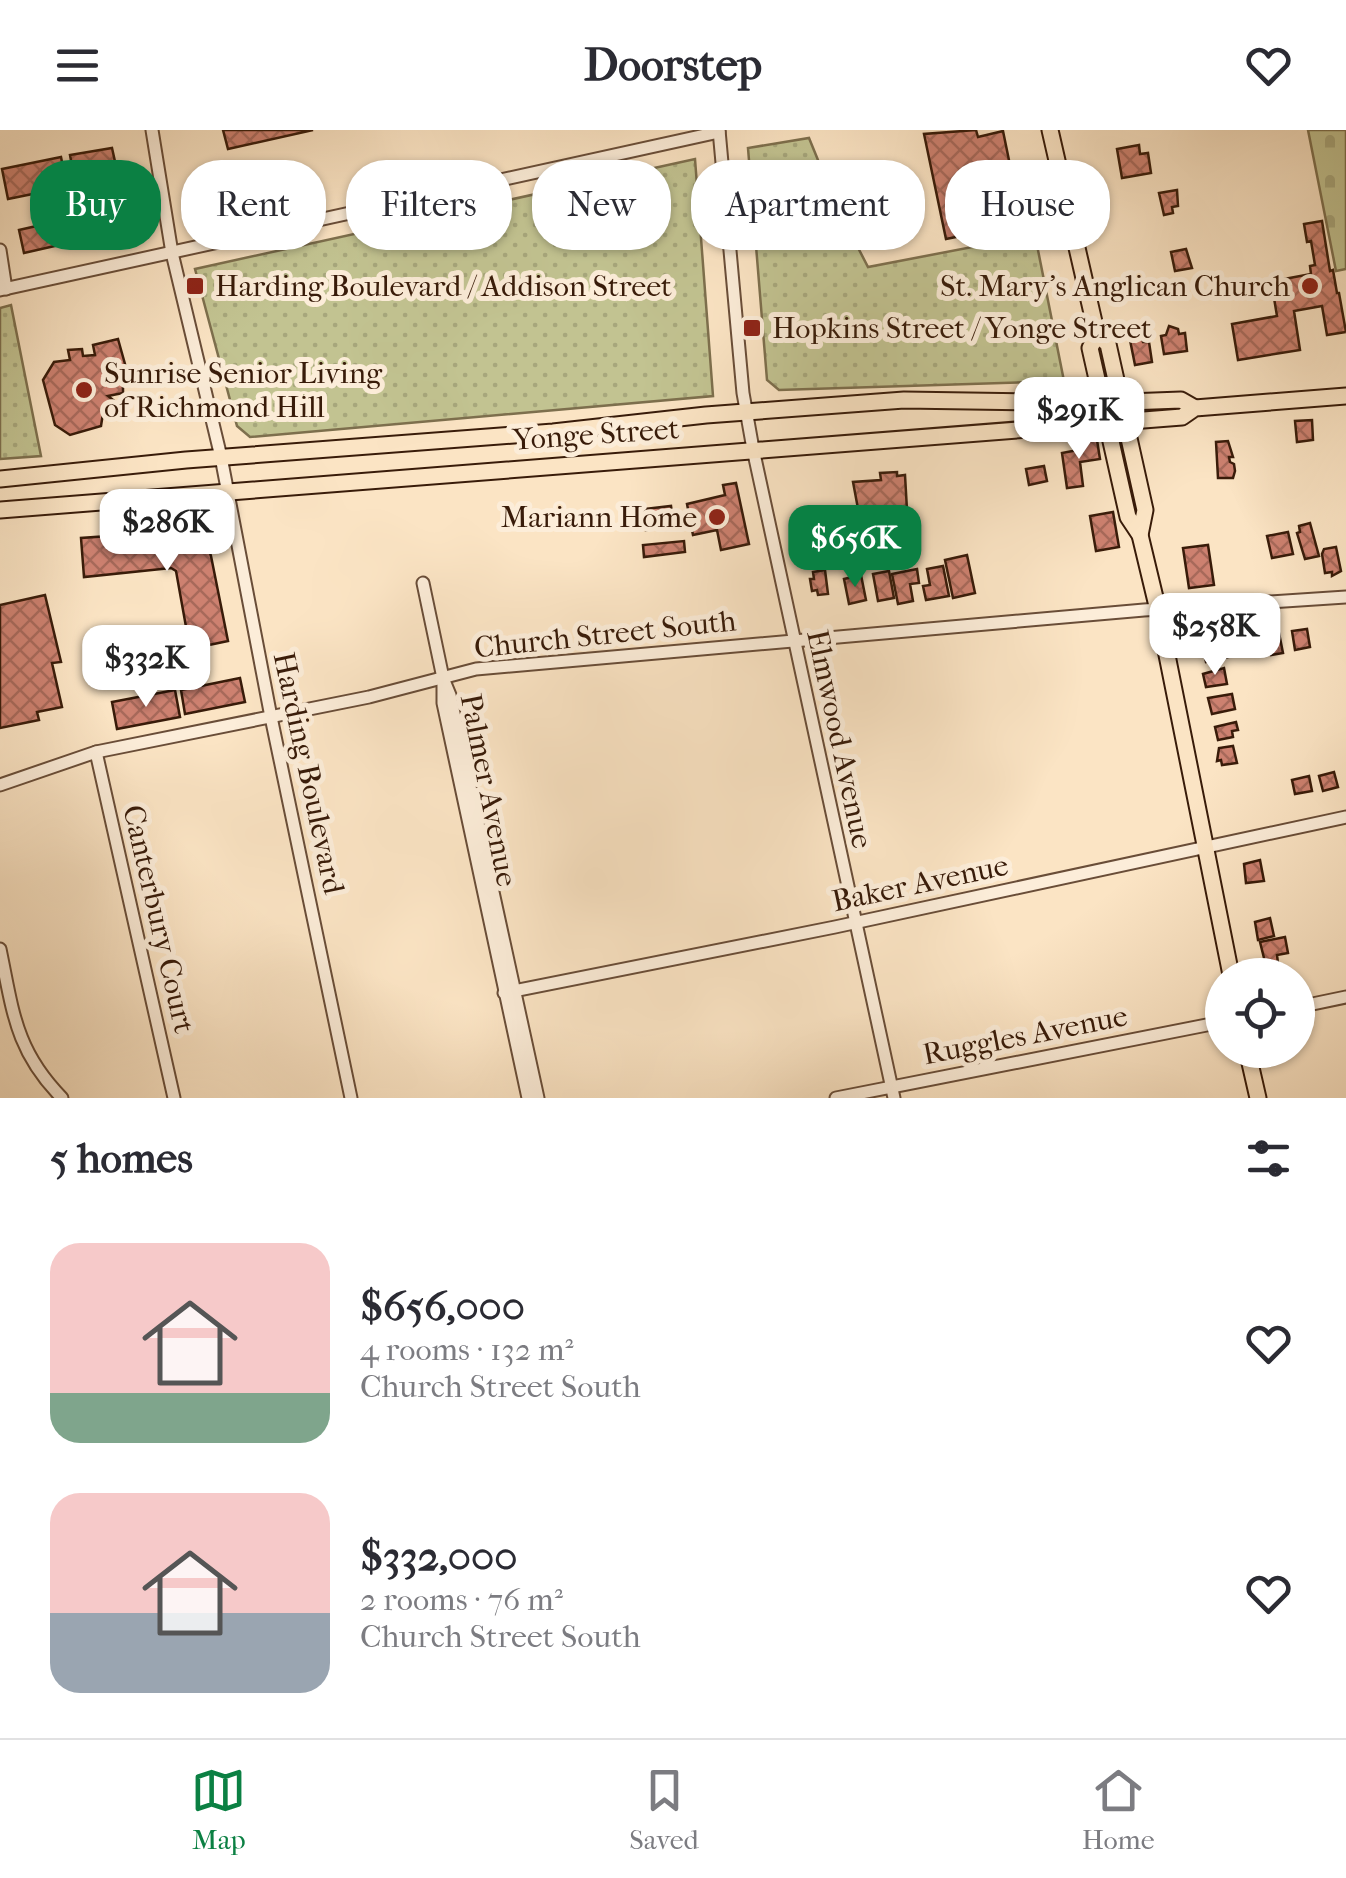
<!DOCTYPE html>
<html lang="en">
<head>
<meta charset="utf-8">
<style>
	body { margin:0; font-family:"IM FELL French Canon",serif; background:#f7f7f7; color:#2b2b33; height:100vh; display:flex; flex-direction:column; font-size:38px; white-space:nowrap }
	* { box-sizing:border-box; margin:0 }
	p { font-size:32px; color:#7c7c81 }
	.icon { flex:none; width:55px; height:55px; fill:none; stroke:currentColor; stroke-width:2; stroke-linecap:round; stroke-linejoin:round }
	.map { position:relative; height:968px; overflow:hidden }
	.details { display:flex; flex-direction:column; background:#fff; flex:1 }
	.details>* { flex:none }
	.top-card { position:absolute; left:30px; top:30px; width:1288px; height:90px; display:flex; gap:20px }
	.controls { position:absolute; left:1205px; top:828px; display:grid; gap:20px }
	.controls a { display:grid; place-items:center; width:110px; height:110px; border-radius:50%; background:#fff; box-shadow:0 2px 8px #0004; font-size:50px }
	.price { position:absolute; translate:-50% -85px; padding:0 22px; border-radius:20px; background:#fff; color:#222; font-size:32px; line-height:65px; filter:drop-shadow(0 2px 5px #0008) }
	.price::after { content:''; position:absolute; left:50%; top:60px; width:30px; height:22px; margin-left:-15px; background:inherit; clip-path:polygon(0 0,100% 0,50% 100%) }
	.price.selected { background:#0b8043; color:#fff }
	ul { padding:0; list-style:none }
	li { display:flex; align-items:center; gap:30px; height:250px; padding:0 50px }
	li span { display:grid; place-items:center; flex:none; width:280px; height:200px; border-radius:30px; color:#555 }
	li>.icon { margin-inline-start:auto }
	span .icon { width:120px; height:120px; fill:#fffc; stroke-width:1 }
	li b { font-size:42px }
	h2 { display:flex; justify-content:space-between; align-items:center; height:120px; padding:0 50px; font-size:42px }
	.pill { padding:0 35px; border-radius:40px; background:#fff; box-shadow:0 2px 8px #0004; font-size:35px; line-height:90px }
	.pill.selected { background:#0b8043; color:#fff }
	header { display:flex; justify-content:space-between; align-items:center; height:130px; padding:0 50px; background:#fff; font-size:45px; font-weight:700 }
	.menu { display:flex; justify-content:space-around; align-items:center; height:140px; border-top:2px solid #e1e1e2; background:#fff; font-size:28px; color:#7c7c81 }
	.menu a { display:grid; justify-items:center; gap:5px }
	.menu .selected { color:#0b8043 }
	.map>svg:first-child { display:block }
</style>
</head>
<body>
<header><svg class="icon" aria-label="menu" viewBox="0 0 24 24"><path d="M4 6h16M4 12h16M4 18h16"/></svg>Doorstep<svg class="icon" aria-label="heart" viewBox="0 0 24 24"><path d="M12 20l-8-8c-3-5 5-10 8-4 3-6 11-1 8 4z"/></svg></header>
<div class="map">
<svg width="1346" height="968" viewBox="0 0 1346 968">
	<defs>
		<pattern id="grass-dots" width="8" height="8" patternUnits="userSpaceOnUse" patternTransform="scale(2.5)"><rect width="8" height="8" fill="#c2c391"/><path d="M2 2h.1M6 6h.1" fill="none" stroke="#a7a77c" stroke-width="1.8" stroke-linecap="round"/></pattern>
		<pattern id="cemetery-stones" width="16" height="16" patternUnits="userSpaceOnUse" patternTransform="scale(2.5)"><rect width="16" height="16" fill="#c2c391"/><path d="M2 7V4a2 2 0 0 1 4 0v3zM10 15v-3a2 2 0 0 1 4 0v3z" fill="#a7a77c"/></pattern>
		<pattern id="building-cross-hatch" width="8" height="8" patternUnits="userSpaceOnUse" patternTransform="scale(2.5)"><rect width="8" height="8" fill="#cd8170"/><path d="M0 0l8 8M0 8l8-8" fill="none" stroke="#a7695a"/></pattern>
	</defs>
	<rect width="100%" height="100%" fill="#fbe4c4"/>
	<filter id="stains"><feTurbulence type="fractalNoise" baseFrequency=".002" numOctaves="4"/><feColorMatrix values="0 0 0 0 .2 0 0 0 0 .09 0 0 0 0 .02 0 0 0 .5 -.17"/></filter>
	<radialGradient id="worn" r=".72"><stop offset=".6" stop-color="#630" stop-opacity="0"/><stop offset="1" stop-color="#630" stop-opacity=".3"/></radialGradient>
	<!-- grass -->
	<g fill="url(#grass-dots)" stroke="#7d6f4d" stroke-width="2.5">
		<polygon points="809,8 840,84 847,84 853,108 868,137 1035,105 1064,251 779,260 767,250 748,18"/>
		<polygon points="695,29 713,266 250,307 237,296 195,139"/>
		<polygon points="11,175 41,326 0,329 0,178"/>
	</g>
	<!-- cemetery -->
	<polygon fill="url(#cemetery-stones)" stroke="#7d6f4d" stroke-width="2.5" points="1308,0 1346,0 1346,139 1336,141"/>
	<!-- building -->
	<g fill="url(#building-cross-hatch)" stroke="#381b09" stroke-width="2.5">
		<polygon points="223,0 313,0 228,19"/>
		<polygon points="976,0 978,7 1003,1 1019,79 978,87 981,102 946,109 924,4"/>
		<polygon points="1139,15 1140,24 1148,23 1151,43 1122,48 1117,19"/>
		<polygon points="112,18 118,45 75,53 70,25"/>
		<polygon points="61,27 67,57 8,69 2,39"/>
		<polygon points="1177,60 1178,76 1172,77 1173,83 1164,85 1159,63"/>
		<polygon points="132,74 138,99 84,112 78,87"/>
		<polygon points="76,87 81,110 24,123 19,100"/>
		<polygon points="1322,91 1330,141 1333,140 1337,163 1339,163 1346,202 1327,205 1322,176 1294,181 1300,220 1238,230 1232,194 1277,186 1274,168 1287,166 1284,149 1311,144 1310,136 1315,135 1311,111 1307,112 1304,94"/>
		<polygon points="1186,119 1192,138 1175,141 1171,122"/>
		<polygon points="1169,196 1178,199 1179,204 1185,203 1187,221 1164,224 1161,206 1166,205"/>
		<polygon points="1140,198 1143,212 1149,212 1152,232 1135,235 1128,200"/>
		<polygon points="118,209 130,252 123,256 123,263 108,266 126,280 119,289 103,283 101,296 70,305 55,295 43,250 54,232 70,230 68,220 82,219 83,226 95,225 93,215"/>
		<polygon points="1312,290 1313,310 1297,312 1295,291"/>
		<polygon points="1097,310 1100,329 1080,332 1083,356 1067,358 1062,323 1078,320 1077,312"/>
		<polygon points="1228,311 1233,327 1229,327 1230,332 1234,334 1235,341 1233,348 1218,348 1216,312"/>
		<polygon points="1044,336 1047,351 1029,355 1026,339"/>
		<polygon points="897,342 897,346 905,345 907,380 859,384 853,352 881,350 880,343"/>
		<polygon points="736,353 749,414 721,420 717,400 693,405 687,374 725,365 723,355"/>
		<polygon points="671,376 674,397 646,400 644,379"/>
		<polygon points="1113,382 1119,417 1096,421 1090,386"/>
		<polygon points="1310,393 1319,426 1305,429 1297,403 1300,402 1299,396"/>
		<polygon points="195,400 204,404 211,426 228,511 190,519 176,441 171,438 84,447 81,408"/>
		<polygon points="1288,402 1293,424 1272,428 1267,406"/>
		<polygon points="684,411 685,422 644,427 643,415"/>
		<polygon points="1208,415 1214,455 1189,458 1183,418"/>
		<polygon points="1336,417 1341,441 1332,446 1332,442 1325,443 1322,424 1324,419"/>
		<polygon points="967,425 975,463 953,468 945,430"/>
		<polygon points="943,436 949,466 926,470 923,456 930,455 927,439"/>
		<polygon points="917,439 919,453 910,454 913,471 898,474 892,444"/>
		<polygon points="825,440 828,464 818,465 817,460 812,461 810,449 814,449 813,442"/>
		<polygon points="889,441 894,468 878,471 873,444"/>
		<polygon points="861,445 866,470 849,474 844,449"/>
		<polygon points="45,465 61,532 52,533 62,577 37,582 39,590 0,598 0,475"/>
		<polygon points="1221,497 1228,527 1206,532 1199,501"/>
		<polygon points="1307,499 1310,517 1295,520 1292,501"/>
		<polygon points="1279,503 1283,523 1271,525 1267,506"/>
		<polygon points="1224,538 1227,554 1206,557 1203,544"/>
		<polygon points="240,548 245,572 185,584 181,560"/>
		<polygon points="175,560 180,587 117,599 112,572"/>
		<polygon points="1232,564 1235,579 1212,584 1208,568"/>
		<polygon points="1236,592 1238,600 1232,601 1233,607 1218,610 1215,597"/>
		<polygon points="1233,616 1237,633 1222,635 1221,630 1217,631 1219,618"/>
		<polygon points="1334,642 1338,657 1323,661 1319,646"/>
		<polygon points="1309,646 1312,661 1295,664 1292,650"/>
		<polygon points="1260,730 1264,751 1246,753 1244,734"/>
		<polygon points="1270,788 1274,806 1258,810 1255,792"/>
		<polygon points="1285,807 1288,823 1277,825 1278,833 1266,836 1260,812"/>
	</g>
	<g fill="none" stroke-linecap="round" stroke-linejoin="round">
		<!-- minor casing -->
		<g stroke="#694d38" stroke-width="15">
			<g id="minor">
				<polyline points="152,0 172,123 221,327 271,587 351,968"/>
				<polyline points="719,0 743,263 753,319 894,968"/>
				<polyline points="0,120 6,159"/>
				<polyline points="0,160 719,2"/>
				<polyline points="423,453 443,548 450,565 538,968"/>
				<polyline points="443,552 443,573 528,968"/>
				<polyline points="96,622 174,968"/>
				<polyline points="0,655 96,622 369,567 476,539 1144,480 1346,467"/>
				<path d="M0,819C13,881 15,920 62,968"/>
				<polyline points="504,863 835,797 1346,687"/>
				<polyline points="1298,877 1346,867"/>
				<polyline points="836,968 1222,892"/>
			</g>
		</g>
		<!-- major casing -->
		<g stroke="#381b09" stroke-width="19">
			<g id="major">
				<polyline points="1050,0 1097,205 1108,214 1145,380 1140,405"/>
				<polyline points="1097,205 1090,218 1128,387 1140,405 1158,480 1231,845"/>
				<polyline points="0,349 186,330 553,302 706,285 904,270 1101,273 1181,270 1195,278"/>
				<polyline points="0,380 1182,287 1195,278 1346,266"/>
				<polyline points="1247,920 1258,968"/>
			</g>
		</g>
		<!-- minor -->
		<use href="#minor" stroke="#fcedd9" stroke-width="11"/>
		<!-- major -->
		<use href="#major" stroke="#fbe4c4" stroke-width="15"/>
	</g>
	<!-- markers -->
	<g fill="#8f2418" stroke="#fcedd9" stroke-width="4">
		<rect x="185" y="146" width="20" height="20" rx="5"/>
		<circle cx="1310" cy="156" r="10"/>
		<rect x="742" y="188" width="20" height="20" rx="5"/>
		<circle cx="84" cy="260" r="10"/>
		<circle cx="717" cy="387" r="10"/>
	</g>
	<g text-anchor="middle" stroke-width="10" stroke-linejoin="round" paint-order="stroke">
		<!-- poi labels -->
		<g font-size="30" fill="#381b09" stroke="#fcedd9" text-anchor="start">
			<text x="215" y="166">Harding Boulevard / Addison Street</text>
			<text x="1290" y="166" text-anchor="end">St. Mary's Anglican Church</text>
			<text x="772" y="208">Hopkins Street / Yonge Street</text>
			<text x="104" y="253">Sunrise Senior Living<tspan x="104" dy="34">of Richmond Hill</tspan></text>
			<text x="697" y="397" text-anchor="end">Mariann Home</text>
		</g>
		<!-- street labels -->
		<g font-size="30" fill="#381b09" stroke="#fcedd9">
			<text transform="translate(596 304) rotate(-4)" y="10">Yonge Street</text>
			<text transform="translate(605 504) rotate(-6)" y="10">Church Street South</text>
			<text transform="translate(840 609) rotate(78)" y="10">Elmwood Avenue</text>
			<text transform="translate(309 643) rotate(78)" y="10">Harding Boulevard</text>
			<text transform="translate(489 660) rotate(79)" y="10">Palmer Avenue</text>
			<text transform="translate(920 753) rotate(-12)" y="10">Baker Avenue</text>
			<text transform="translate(159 789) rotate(77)" y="10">Canterbury Court</text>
			<text transform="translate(1025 905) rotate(-11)" y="10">Ruggles Avenue</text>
		</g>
	</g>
	<rect width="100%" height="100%" filter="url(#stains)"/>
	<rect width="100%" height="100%" fill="url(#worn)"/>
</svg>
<div class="controls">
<a><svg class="icon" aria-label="locate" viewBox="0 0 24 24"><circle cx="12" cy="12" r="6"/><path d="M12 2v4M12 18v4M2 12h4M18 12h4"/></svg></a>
</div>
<b class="price" style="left:1079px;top:332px">$291K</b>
<b class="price" style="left:167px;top:444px">$286K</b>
<b class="price selected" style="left:855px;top:460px">$656K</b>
<b class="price" style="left:1215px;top:548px">$258K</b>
<b class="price" style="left:146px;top:580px">$332K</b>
<div class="top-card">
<a class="pill selected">Buy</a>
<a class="pill">Rent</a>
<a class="pill">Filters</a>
<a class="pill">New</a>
<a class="pill">Apartment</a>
<a class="pill">House</a>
</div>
</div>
<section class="details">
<h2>5 homes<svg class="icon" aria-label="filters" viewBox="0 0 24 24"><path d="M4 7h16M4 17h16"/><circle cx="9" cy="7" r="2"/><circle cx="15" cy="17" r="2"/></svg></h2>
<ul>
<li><span style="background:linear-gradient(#f6c9c9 75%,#7fa58c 0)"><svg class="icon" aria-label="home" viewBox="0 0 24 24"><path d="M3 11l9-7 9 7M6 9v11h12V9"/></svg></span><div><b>$656,000</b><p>4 rooms · 132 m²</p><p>Church Street South</p></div><svg class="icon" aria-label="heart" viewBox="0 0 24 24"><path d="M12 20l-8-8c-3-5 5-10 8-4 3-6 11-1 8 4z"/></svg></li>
<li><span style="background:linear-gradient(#f6c9c9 60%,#9aa5b1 0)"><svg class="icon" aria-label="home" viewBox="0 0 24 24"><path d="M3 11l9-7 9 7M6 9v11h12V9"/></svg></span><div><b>$332,000</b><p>2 rooms · 76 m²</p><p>Church Street South</p></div><svg class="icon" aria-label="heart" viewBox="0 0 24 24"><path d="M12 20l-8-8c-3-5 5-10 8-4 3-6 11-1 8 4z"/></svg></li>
</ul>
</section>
<nav class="menu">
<a class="selected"><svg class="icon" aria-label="map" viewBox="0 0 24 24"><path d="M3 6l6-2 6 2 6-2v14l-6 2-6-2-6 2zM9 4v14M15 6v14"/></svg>Map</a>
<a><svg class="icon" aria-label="saved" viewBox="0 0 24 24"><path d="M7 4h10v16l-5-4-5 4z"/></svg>Saved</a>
<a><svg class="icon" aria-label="home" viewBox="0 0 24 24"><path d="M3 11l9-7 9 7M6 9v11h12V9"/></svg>Home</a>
</nav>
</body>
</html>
